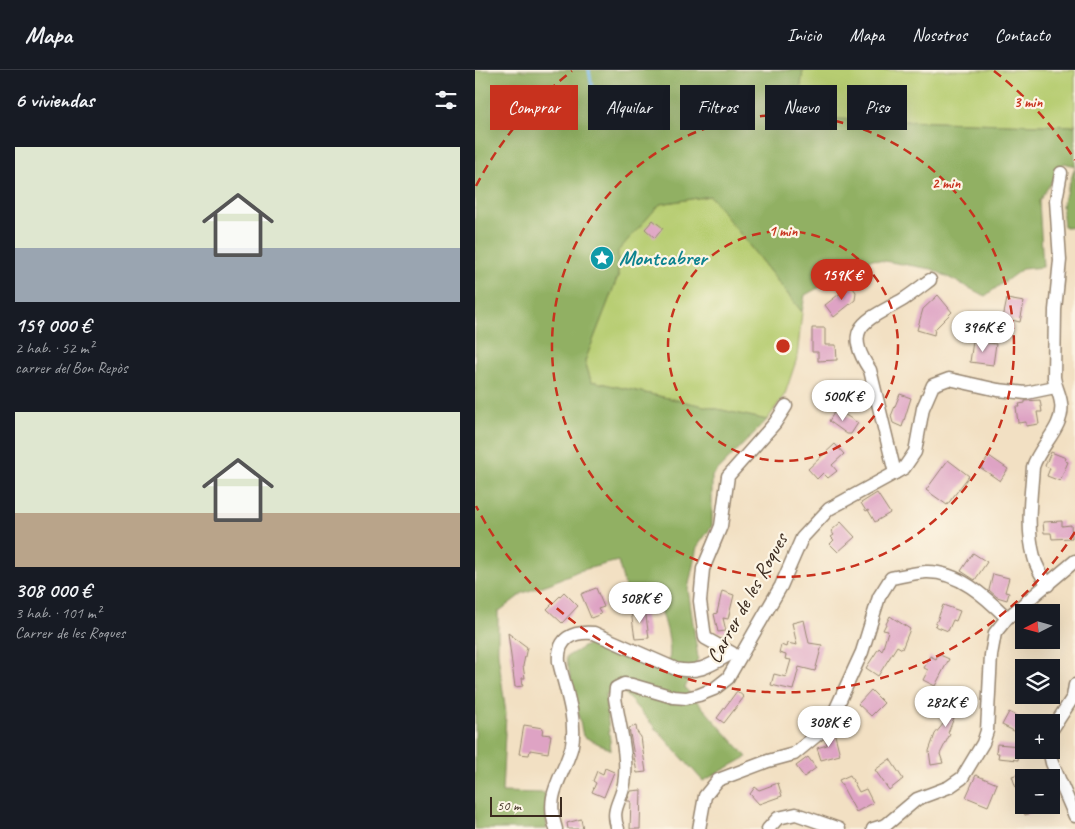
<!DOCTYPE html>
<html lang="es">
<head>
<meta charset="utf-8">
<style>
	body { margin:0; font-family:Caveat,sans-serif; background:#20242c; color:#f1f3f6; height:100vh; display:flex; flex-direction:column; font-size:19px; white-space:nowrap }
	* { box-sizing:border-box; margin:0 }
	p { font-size:16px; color:#9ea1a6 }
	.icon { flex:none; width:28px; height:28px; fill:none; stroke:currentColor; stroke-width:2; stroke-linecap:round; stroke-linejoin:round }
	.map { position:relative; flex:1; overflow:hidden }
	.sheet { display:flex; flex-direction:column; background:#171b24; width:475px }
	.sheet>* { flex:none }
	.guide { position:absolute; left:15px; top:15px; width:475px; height:45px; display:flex; gap:10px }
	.needle { width:32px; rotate:264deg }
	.controls { position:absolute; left:540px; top:534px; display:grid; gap:10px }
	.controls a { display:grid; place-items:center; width:45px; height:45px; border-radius:0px; background:#171b24; box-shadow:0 5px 20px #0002; font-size:25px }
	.scale { position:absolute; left:15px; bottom:12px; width:72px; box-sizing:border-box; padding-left:5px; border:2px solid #3b2a1e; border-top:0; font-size:14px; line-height:18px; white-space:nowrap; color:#3b2a1e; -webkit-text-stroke:4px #fcf5e5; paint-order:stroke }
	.price { position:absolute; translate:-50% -42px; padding:0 11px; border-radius:18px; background:#fff; color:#222; font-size:16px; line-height:32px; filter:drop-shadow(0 1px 2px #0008) }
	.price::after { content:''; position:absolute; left:50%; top:30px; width:15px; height:11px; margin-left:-8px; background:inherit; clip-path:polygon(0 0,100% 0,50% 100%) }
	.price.current { background:#c8321e; color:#fff }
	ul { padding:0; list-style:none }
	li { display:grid; align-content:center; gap:10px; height:265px; padding:0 15px }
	li span { display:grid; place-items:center; height:155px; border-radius:0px; color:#555 }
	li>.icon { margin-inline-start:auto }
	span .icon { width:90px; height:90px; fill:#fffc; stroke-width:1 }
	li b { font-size:21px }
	h2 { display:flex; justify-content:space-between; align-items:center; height:60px; padding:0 15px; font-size:21px }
	.pill { padding:0 18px; border-radius:0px; background:#171b24; box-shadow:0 5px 20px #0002; font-size:18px; line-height:45px }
	.pill.current { background:#c8321e; color:#fff }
	header { display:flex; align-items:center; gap:30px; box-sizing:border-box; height:70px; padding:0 25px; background:#171b24; border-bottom:1px solid #363941 }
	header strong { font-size:24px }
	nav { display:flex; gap:28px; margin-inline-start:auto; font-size:18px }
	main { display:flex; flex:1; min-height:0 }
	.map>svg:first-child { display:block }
</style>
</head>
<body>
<header>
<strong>Mapa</strong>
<nav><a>Inicio</a><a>Mapa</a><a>Nosotros</a><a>Contacto</a></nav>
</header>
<main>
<section class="sheet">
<h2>6 viviendas<svg class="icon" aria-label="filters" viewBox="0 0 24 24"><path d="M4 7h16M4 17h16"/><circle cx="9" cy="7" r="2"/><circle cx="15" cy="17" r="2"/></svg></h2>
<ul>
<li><span style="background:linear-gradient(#dfe7d0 65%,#9aa5b1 0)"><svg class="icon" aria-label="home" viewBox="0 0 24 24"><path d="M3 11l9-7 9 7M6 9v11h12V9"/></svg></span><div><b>159 000 €</b><p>2 hab. · 52 m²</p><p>carrer del Bon Repòs</p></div></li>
<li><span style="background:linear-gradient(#dfe7d0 65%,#b9a48a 0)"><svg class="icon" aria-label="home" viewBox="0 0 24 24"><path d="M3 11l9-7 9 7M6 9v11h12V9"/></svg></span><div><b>308 000 €</b><p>3 hab. · 101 m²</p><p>Carrer de les Roques</p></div></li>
</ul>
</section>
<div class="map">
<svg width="600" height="759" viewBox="0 0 600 759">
	<rect width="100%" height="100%" fill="#fcf5e5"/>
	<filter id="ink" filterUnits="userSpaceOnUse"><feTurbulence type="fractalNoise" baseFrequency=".02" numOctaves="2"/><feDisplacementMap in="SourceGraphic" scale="10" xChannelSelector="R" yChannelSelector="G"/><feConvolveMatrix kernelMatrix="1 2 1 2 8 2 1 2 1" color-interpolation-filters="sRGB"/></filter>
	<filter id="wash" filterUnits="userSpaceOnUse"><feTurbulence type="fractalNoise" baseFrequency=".0096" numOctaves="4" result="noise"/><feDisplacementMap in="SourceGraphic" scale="20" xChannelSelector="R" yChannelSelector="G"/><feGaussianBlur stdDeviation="1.12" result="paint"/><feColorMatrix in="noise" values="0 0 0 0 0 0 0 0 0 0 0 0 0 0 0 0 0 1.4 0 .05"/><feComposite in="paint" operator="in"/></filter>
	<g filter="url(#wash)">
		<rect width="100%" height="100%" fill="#f2e0c3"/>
		<!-- green -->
		<g fill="#b7cd72" stroke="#797c48">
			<polygon points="328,0 600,0 600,56 321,48"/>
			<polygon points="235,126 327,242 322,288 310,324 292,350 116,311 110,291 143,206 142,181 185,134"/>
		</g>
		<!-- forest -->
		<g fill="#91b064" stroke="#666d41">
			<path d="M0,0H328L322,48L599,56L600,53V96L589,93L564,131L568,197L547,199L510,226L457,199L397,189L330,225L327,242L235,126L185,134L143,181V206L110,291L116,311L292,350L237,406V456L222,477L213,519L223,588L210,618L272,687L228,711L148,622L130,624L136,680L108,666L91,587L117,572L191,601C201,577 189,551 182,527L153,528L143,491L103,501L76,513L48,523L23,542V583L31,644L27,722L70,723L72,759H0Z"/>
			<polygon points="600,97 600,158 589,157 587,135"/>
		</g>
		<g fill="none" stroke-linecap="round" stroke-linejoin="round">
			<!-- stream -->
			<polyline stroke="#79b9ed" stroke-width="3" points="114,0 117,17 135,41"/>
		</g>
		<g id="blocks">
			<!-- building -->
			<g fill="#dea3c4">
				<polygon points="178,150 188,158 180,168 170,159"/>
				<polygon points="376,215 381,222 380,230 359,247 350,235"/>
				<polygon points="463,225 477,242 460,259 459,265 442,260 448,239"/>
				<polygon points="532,229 549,232 545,252 528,248"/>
				<polygon points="337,258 350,258 350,275 361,275 362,290 343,291 343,282 337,282"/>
				<polygon points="498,271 521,274 518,295 495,292"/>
				<polygon points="369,315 380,316 380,321 383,321 383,332 369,332"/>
				<polygon points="425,324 436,328 427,357 418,353 416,346"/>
				<polygon points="565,330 567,342 562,342 564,354 551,356 551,352 543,353 541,337 545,337 544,334 550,333 550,331"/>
				<polygon points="361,339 383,353 376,364 372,364 354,351"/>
				<polygon points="360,374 369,384 357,395 362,401 353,408 348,403 342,409 333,399"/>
				<polygon points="576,382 591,388 590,391 593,392 585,411 572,406 575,398 570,396"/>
				<polygon points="514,386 533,399 525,411 506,398"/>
				<polygon points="473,390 494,406 472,435 451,420"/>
				<polygon points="402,423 415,443 400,452 393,440 391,441 386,433"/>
				<polygon points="587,451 587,456 596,455 597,468 577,469 576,463 569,463 568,452"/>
				<polygon points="366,452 380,467 363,482 355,474 359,470 356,467 359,465 356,461"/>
				<polygon points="498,483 512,492 500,510 486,501"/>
				<polygon points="518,504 534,508 530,522 534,523 532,530 522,527 514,520"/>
				<polygon points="121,518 129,537 123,539 126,544 116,548 106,524"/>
				<polygon points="247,521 259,525 253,549 248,548 251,561 243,562 239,544 242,543"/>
				<polygon points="89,522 103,536 87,553 72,539"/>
				<polygon points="468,535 485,541 481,551 478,550 473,561 460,556"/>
				<polygon points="170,539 174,568 160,569 156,541"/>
				<polygon points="415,546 435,559 427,579 422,576 403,606 391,598 404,578 407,581 413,561 408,560"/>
				<polygon points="329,550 334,573 347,575 340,601 324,597 318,620 296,615 299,604 311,607 316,590 310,589 311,585 304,583 306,575 311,577 312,573 322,575 317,553"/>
				<polygon points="33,563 52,577 48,596 50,608 47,608 48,616 40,617"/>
				<polygon points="463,584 474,589 460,616 448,610 453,600 449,598 455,586 461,589"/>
				<polygon points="396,620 409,633 396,646 383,634"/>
				<polygon points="487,620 493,629 484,635 473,663 475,664 465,684 468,693 456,695 454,681 460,664 469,653 469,641 472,632 484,621"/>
				<polygon points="262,621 269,627 249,653 242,648"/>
				<polygon points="534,642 552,651 549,652 549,657 545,664 527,655"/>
				<polygon points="49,655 68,658 67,664 76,665 73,683 55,680 54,685 44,684"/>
				<polygon points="161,656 162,662 166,667 171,702 162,703 154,658"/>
				<polygon points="359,661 365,685 346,690 342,678 352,675 350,669"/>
				<polygon points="522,674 545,676 543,690 523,688 524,683 521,683"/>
				<polygon points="333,687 341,698 329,707 321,696"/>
				<polygon points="415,689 428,709 414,720 400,700"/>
				<polygon points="130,698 139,702 129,727 117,722 121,713 118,711 122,701 128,704"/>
				<polygon points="549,702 549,735 557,735 560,742 550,745 537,706"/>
				<polygon points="375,705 384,722 391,719 398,733 381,742 364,710"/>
				<polygon points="501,705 522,714 513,736 491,727"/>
				<polygon points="303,713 307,726 284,734 275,724 280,717 284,720"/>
				<polygon points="166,720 165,759 155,759 156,731 152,731 156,721"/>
				<polygon points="106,749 108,759 93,759 92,753"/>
			</g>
		</g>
	</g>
	<g filter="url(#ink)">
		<use href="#blocks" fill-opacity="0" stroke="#968570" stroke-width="1"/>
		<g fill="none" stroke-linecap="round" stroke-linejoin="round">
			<!-- minor casing -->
			<g stroke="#968570" stroke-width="15">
				<g id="minor">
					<path d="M420,403L395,300C364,255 396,249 429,229C438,223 447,216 455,210"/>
					<path d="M573,515C567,506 561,497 559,487C551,458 556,426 558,397C564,376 590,357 586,333C585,324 580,316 579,307L580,240L585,190L581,130L586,103"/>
					<polyline points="576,661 598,627 600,615"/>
					<polyline points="574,680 577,693 600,746"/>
					<path d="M81,759C72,731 80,718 91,693C93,687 96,681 97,675C102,648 90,618 84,592C82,568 98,561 119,563L201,599C225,604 237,594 257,583L230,568L225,531L228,499L246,456L253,406L300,353L311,336"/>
					<path d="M143,759C135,739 146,732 149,714C154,689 144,654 140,628L141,618L149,614L157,615L198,627L211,628L224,625L239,619L253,608L306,516L327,468L354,439L429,398L440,382L448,338L458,315L474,309L523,320L551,323L580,317"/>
					<path d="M224,759L230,726L243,710L293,691L319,684L353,656L387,582L404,527L416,508C427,506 439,503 451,502C483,501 511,527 532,548"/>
					<polyline points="293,759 303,748 321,744 364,759"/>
					<polyline points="398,759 411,755 442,729 474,717 487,708 508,673 512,661 516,585 520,563 532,548 600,491"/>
				</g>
			</g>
			<!-- minor -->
			<use href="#minor" stroke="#fff" stroke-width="12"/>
		</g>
	</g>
	<!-- distance rings -->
	<g fill="none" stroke="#c8321e" stroke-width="2.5" stroke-dasharray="9 6">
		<circle cx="308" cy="276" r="115"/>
		<circle cx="308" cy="276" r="231"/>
		<path d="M600 462A346 346 0 0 1 1 436M1 116A346 346 0 0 1 97 1M519 1A346 346 0 0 1 600 90"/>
	</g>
	<!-- icons -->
	<defs>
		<g id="sight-disc" transform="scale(1.25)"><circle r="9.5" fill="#0f9aa8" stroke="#fcf5e5"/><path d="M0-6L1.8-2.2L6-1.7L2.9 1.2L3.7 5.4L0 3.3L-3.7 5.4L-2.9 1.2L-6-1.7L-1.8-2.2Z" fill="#fff"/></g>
	</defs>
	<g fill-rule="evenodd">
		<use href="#sight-disc" x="127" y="188"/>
	</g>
	<g text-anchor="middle" stroke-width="4.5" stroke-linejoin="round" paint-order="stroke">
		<!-- culture labels -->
		<g font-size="21" font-weight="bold" fill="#0d838f" stroke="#fcf5e5" text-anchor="start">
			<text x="144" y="195">Montcabrer</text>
		</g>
		<!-- street labels -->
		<g font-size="21" fill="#3b2a1e" stroke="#fcf5e5">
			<text transform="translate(272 528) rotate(-61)" y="7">Carrer de les Roques</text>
		</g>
	</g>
	<circle cx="308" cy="276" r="8" fill="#c8321e" stroke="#fcf5e5" stroke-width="2.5"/>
	<g font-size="15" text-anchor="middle" font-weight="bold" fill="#c8321e" stroke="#fcf5e5" stroke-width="4.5" stroke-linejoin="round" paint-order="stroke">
		<text x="553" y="37">3 min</text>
		<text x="471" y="118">2 min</text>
		<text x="308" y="166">1 min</text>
	</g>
</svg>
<div class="controls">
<a><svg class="needle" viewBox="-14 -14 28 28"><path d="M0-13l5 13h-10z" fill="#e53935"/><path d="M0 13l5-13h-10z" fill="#9ea1a6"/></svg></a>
<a><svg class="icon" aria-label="layers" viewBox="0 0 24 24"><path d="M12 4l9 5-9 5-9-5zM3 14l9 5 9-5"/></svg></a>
<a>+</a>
<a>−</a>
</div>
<div class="scale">50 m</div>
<b class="price current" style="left:367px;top:231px">159K €</b>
<b class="price" style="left:508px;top:283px">396K €</b>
<b class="price" style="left:368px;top:352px">500K €</b>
<b class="price" style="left:165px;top:554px">508K €</b>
<b class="price" style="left:471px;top:658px">282K €</b>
<b class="price" style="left:354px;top:678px">308K €</b>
<div class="guide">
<a class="pill current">Comprar</a>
<a class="pill">Alquilar</a>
<a class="pill">Filtros</a>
<a class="pill">Nuevo</a>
<a class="pill">Piso</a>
</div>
</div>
</main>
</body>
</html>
